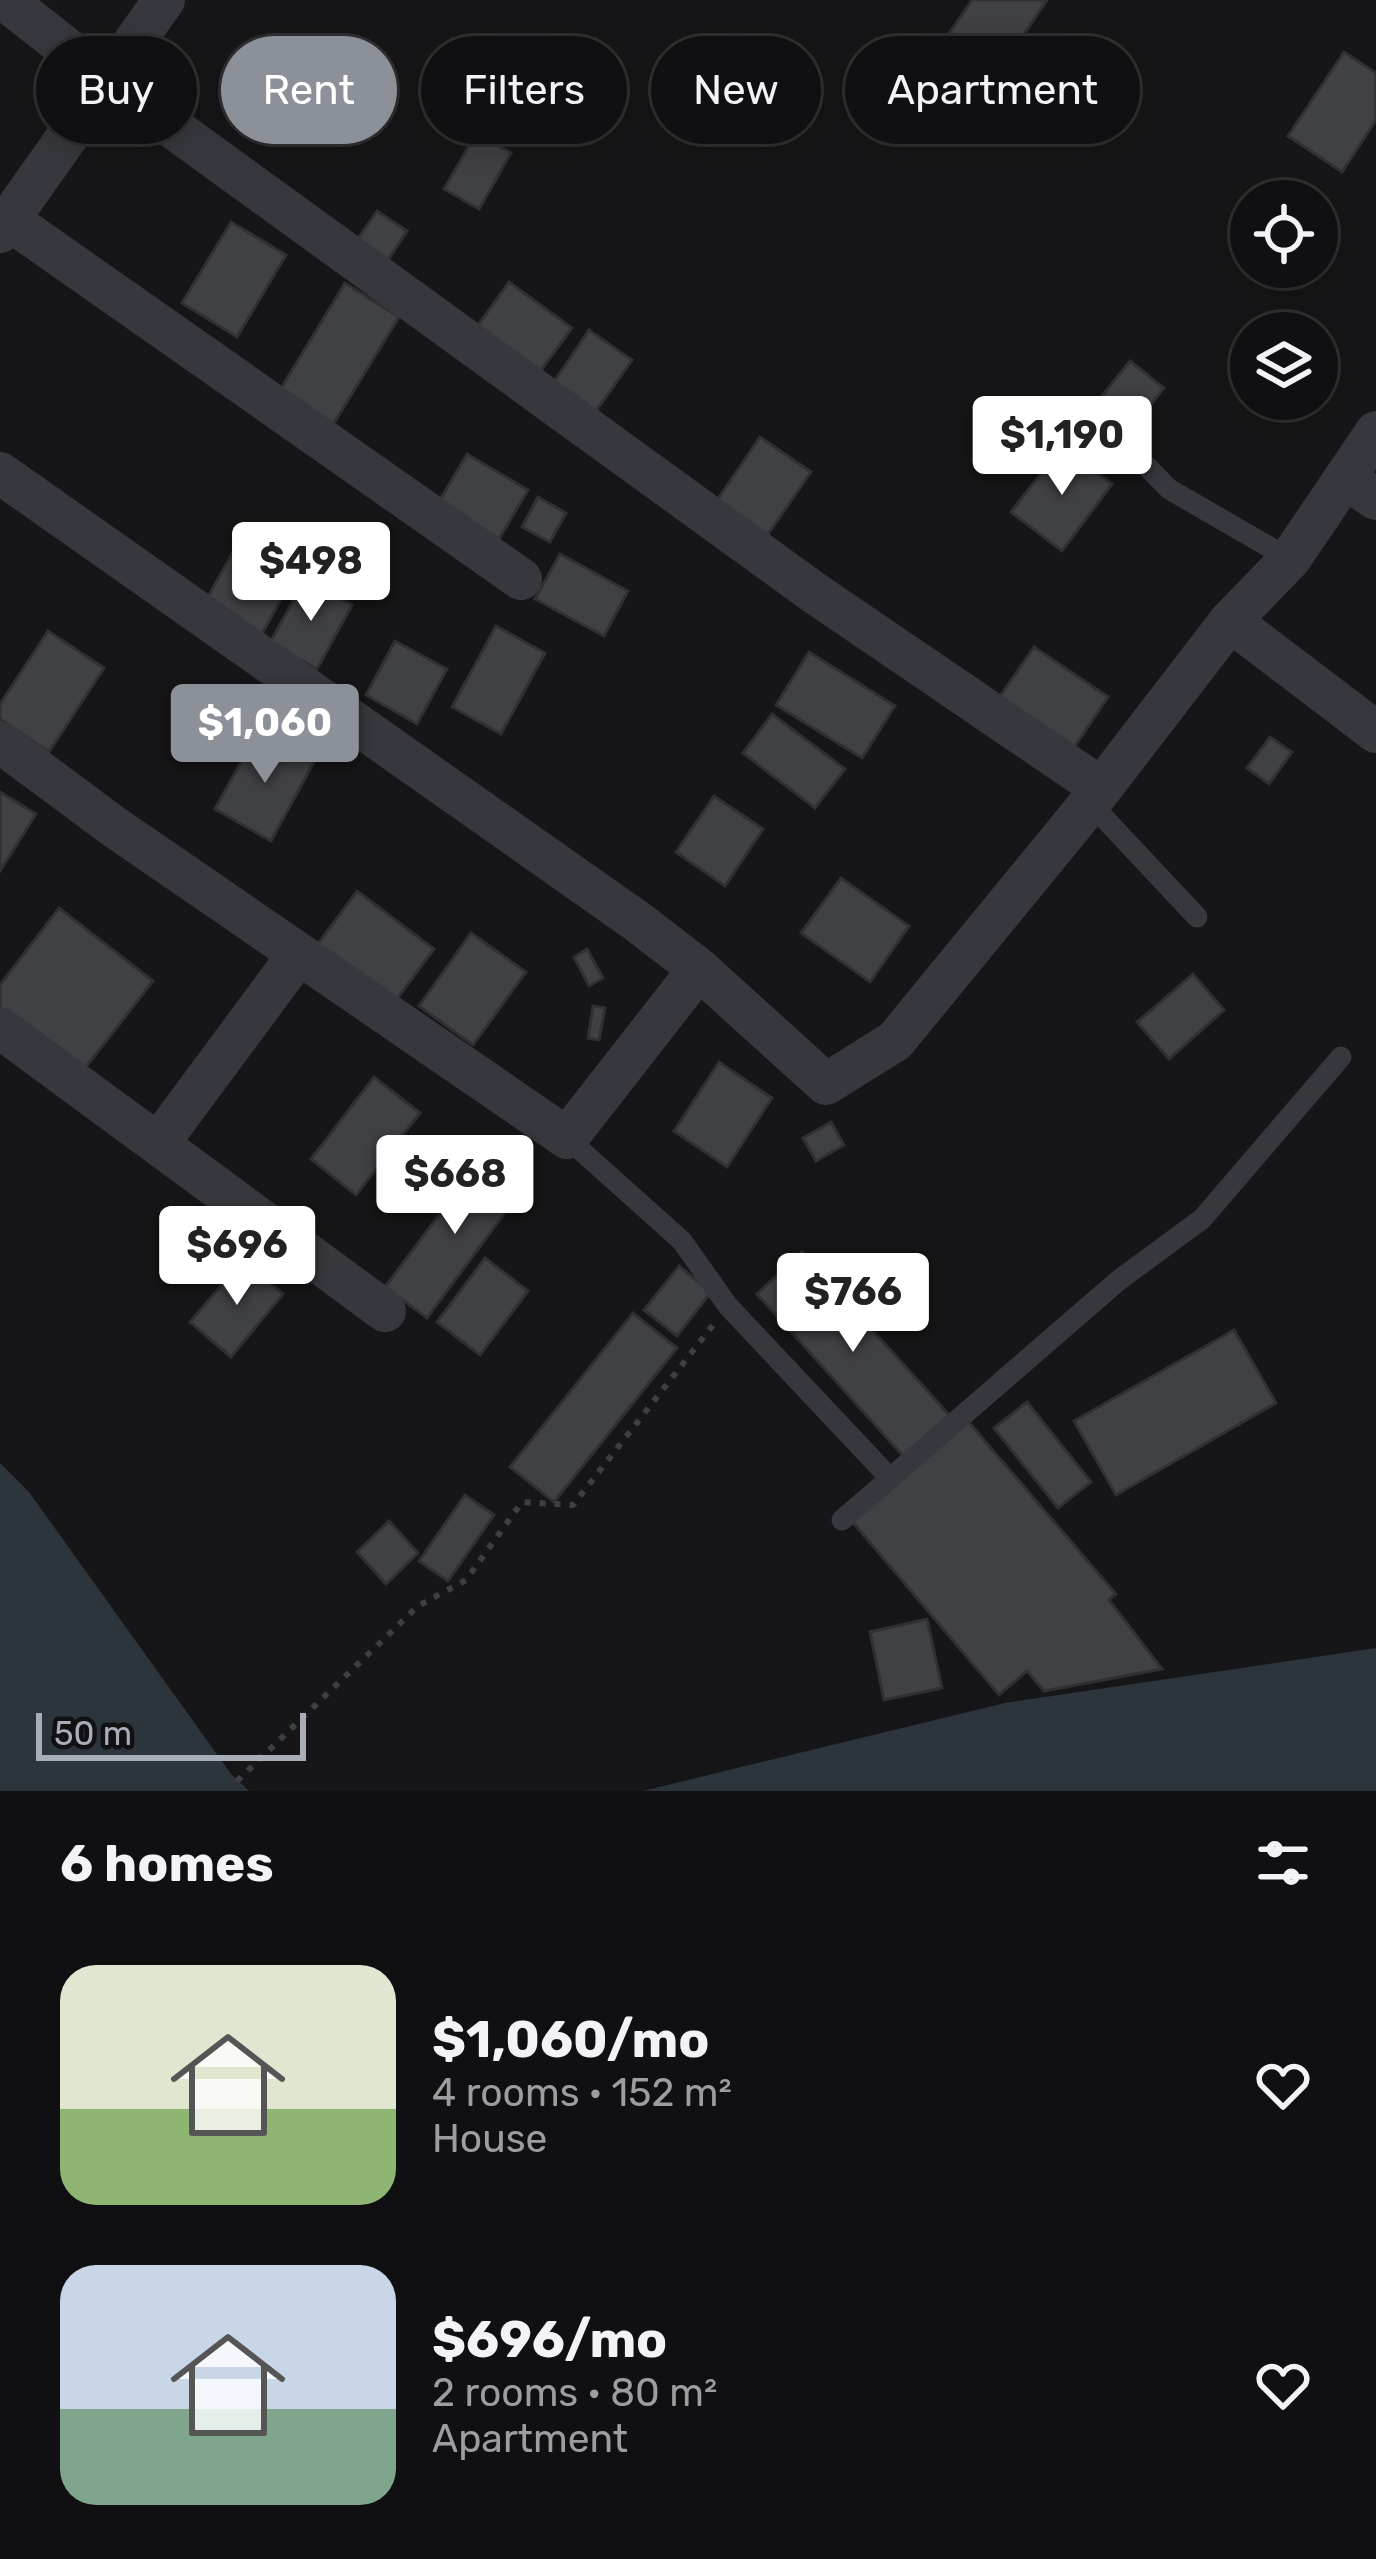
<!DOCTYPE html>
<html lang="en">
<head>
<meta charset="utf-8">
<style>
	body { margin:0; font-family:Rubik,sans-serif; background:#19191b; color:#f1f3f6; height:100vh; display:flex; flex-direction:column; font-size:45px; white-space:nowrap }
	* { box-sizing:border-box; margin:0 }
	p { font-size:39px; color:#9c9d9f }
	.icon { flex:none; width:66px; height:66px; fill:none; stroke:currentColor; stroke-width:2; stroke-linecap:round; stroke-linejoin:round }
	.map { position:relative; height:1791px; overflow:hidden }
	.drawer { display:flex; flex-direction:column; background:#101012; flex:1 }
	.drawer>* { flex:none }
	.top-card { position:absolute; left:36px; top:36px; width:1305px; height:108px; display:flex; gap:24px }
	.tools { position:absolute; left:1230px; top:180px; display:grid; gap:24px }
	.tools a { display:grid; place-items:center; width:108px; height:108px; border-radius:50%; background:#101012; box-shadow:0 6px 30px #0003,0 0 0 3px #303032; font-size:60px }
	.scale { position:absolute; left:36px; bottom:30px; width:270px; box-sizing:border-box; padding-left:12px; border:6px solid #a8adb8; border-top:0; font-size:33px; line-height:42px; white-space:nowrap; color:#a8adb8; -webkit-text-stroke:9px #111113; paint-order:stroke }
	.price { position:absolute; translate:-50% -102px; padding:0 27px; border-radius:12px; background:#fff; color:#222; font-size:39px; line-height:78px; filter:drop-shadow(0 3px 6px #0008) }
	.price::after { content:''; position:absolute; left:50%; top:72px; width:36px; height:27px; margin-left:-18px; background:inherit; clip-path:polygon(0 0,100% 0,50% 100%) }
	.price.current { background:#8c9099; color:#fff }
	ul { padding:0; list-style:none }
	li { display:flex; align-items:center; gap:36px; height:300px; padding:0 60px }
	li span { display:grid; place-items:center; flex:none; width:336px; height:240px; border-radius:36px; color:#555 }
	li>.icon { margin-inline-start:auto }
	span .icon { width:144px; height:144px; fill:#fffc; stroke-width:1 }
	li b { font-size:51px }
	h2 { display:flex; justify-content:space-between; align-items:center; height:144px; padding:0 60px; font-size:51px }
	.chip { padding:0 42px; border-radius:54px; background:#101012; box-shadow:0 6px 30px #0003,0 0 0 3px #303032; font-size:42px; line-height:108px }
	.chip.current { background:#8c9099; color:#fff }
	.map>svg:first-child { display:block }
</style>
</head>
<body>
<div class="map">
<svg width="1376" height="1791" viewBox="0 0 1376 1791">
	<rect width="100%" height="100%" fill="#161618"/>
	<!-- water -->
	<g fill="#2c353c">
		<polygon points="0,1463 29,1492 231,1774 249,1791 0,1791"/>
		<polygon points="1376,1648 1376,1791 643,1791 1005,1703"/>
	</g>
	<!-- building -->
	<g fill="#404145" stroke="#303034" stroke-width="3">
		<polygon points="972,0 1047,0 1002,67 950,32"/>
		<polygon points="1344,52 1376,73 1376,120 1342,172 1288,136"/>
		<polygon points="476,133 511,153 479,209 444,189"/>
		<polygon points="377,211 407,231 388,260 357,240"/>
		<polygon points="231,222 286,255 237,337 182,303"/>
		<polygon points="509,282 572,328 531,384 468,339"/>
		<polygon points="345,283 399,317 331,428 277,395"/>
		<polygon points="589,330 632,360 589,421 547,392"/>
		<polygon points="1130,361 1164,388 1119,445 1084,418"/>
		<polygon points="760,437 811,472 764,540 713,506"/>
		<polygon points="1062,446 1112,484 1062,551 1011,512"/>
		<polygon points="467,454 528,490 499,539 438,503"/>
		<polygon points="538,497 566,513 550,542 522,527"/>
		<polygon points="243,533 300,565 258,641 201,610"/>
		<polygon points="560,554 628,591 604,636 535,599"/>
		<polygon points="305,579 352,605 317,669 270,643"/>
		<polygon points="496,626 545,653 501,734 452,707"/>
		<polygon points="48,631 104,668 49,752 0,719 0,704"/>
		<polygon points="395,641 447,669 417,724 366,695"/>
		<polygon points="1034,647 1108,697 1071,752 996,702"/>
		<polygon points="809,652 895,706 862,758 776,705"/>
		<polygon points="772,714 845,769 815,808 743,753"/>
		<polygon points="258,731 314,762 271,841 215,809"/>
		<polygon points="1270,737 1292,752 1269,784 1247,768"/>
		<polygon points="0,792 36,814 0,871"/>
		<polygon points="714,796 763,829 725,886 676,852"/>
		<polygon points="841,878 909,926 870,982 801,933"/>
		<polygon points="357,891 434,949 394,1003 317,945"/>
		<polygon points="59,908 153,981 75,1081 0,1023 0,985"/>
		<polygon points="471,933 526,972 473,1045 419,1006"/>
		<polygon points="587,949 603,978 589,986 574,957"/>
		<polygon points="1193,974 1224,1010 1169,1059 1137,1022"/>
		<polygon points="593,1006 605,1008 599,1040 588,1038"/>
		<polygon points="719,1062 772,1098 727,1167 674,1131"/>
		<polygon points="374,1077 420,1113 356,1195 311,1159"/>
		<polygon points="831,1122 844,1145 816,1161 803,1138"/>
		<polygon points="483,1156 524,1187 427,1318 385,1287"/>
		<polygon points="802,1252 950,1416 904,1457 757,1294"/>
		<polygon points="485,1258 528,1291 480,1355 437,1322"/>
		<polygon points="243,1260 283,1294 231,1357 190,1322"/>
		<polygon points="679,1266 711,1292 677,1336 644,1310"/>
		<polygon points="633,1313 677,1348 554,1502 510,1467"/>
		<polygon points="1234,1330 1276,1403 1116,1495 1074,1421"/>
		<polygon points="1027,1402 1091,1482 1058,1508 994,1428"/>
		<polygon points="966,1419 1116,1594 1109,1600 1162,1669 1044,1691 1027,1671 999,1695 850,1519"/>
		<polygon points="465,1495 494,1515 448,1581 419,1561"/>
		<polygon points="389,1521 418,1553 386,1584 357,1552"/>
		<polygon points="927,1619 942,1688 884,1700 870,1632"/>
	</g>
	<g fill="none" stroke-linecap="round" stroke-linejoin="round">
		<!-- path -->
		<polyline stroke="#3d3f44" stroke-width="6" stroke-dasharray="6 9" stroke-linecap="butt" points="237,1781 418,1606 466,1580 522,1502 573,1505 713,1325"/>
		<!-- service -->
		<g stroke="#37383d" stroke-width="21">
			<polyline points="1126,445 1169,489 1290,559"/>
			<polyline points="1090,803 1197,917"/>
			<polyline points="567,1138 682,1241 728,1306 889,1477"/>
			<polyline points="842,1520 1119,1280 1202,1219 1341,1057"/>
		</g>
		<!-- minor -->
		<g stroke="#37383d" stroke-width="42">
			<polyline points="5,0 107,80 816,594 1101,788"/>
			<polyline points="9,220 521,579"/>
			<polyline points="0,232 164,0"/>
			<polyline points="0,473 638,922 699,969"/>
			<polyline points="1345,478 1376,499"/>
			<polyline points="1230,621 1376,732"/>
			<polyline points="0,742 113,826 567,1138 699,969 826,1084 895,1041 1090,803 1230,621 1290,559 1376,432"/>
			<polyline points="0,1028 385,1311"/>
			<polyline points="158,1144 298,955"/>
		</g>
	</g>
</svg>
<div class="tools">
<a><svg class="icon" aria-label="locate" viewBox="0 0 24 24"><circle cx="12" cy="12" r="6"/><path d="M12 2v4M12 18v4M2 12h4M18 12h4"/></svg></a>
<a><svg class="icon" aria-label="layers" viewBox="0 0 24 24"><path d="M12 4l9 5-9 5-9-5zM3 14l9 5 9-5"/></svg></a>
</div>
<div class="scale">50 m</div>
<b class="price" style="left:1062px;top:498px">$1,190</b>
<b class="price" style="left:311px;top:624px">$498</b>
<b class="price current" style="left:265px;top:786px">$1,060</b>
<b class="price" style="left:455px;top:1237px">$668</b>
<b class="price" style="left:237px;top:1308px">$696</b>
<b class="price" style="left:853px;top:1355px">$766</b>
<div class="top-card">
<a class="chip">Buy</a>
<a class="chip current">Rent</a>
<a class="chip">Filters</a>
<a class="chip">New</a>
<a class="chip">Apartment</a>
</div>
</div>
<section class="drawer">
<h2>6 homes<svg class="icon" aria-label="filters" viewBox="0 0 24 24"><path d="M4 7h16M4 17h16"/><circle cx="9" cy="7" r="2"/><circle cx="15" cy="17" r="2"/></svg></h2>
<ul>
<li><span style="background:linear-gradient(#dfe7d0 60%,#8fb573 0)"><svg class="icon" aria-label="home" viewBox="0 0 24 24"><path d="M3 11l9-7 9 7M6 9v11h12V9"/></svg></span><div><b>$1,060/mo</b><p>4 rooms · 152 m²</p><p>House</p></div><svg class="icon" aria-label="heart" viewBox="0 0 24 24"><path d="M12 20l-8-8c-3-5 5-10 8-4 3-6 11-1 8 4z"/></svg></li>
<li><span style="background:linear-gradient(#c9d6e8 60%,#7fa58c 0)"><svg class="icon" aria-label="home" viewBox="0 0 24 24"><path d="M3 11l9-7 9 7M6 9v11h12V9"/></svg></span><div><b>$696/mo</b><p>2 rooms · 80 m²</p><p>Apartment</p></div><svg class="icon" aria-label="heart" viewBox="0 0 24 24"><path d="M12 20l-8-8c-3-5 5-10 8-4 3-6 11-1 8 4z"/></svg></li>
</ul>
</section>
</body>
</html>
